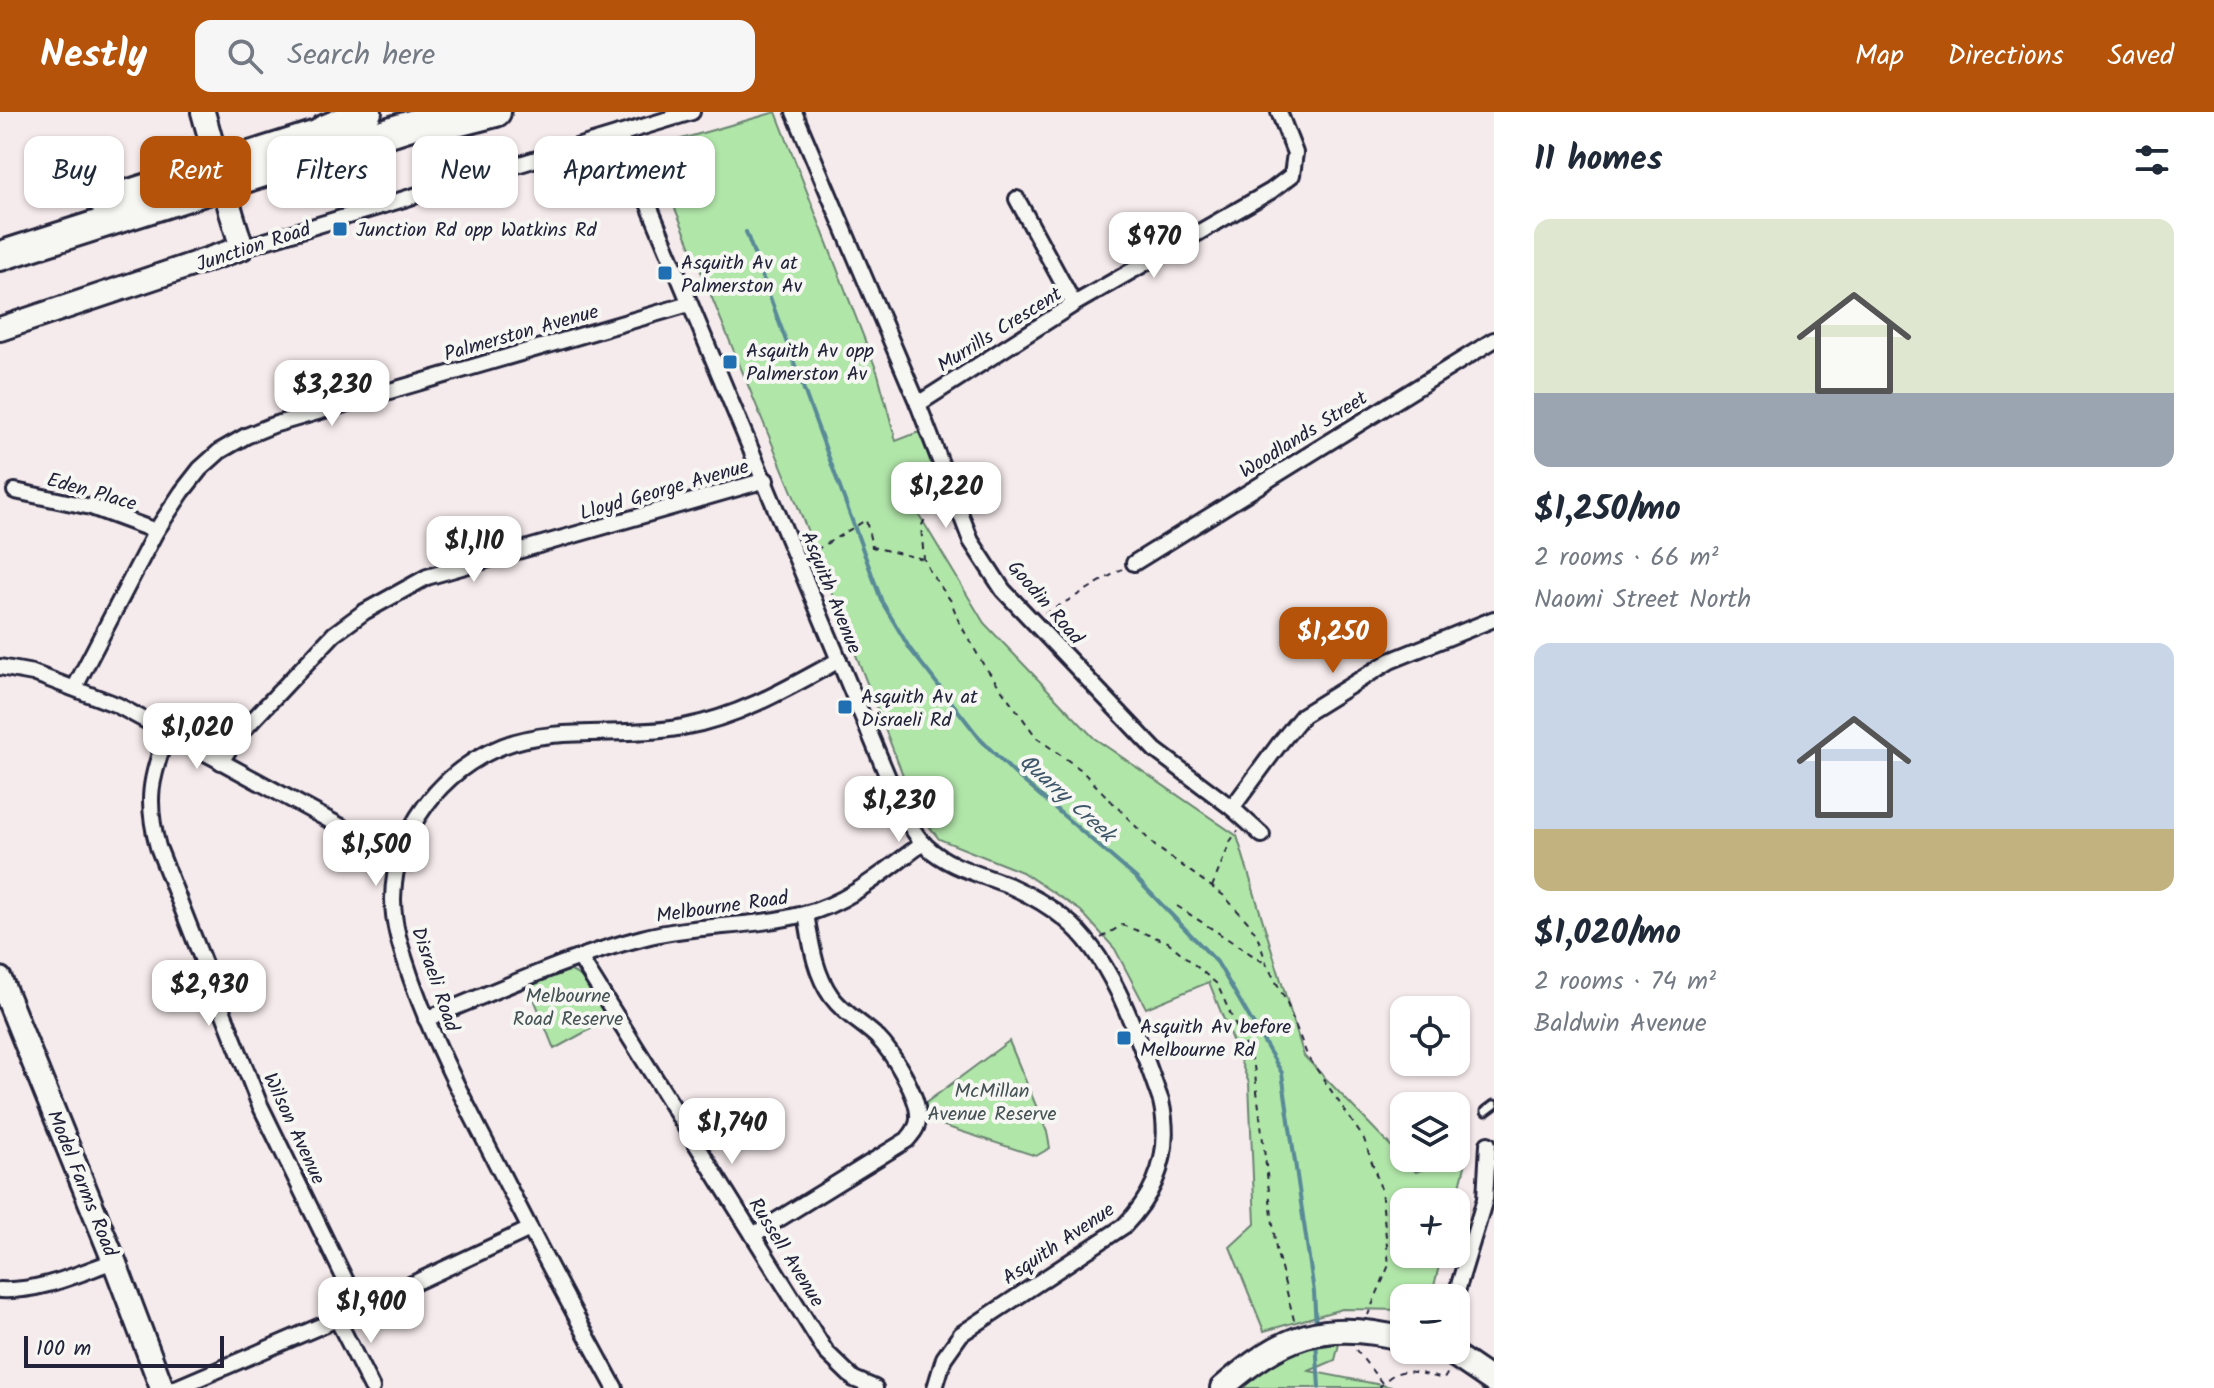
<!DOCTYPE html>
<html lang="en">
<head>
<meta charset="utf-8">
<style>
	body { margin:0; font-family:Kalam,sans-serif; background:#f6f6f7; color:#1f2937; height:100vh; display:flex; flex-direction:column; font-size:30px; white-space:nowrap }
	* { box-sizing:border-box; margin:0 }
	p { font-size:26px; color:#747a83 }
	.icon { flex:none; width:44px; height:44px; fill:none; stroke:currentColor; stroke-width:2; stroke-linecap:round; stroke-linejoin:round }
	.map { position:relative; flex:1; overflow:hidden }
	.details { display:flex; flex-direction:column; background:#fff; width:720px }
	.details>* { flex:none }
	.banner { position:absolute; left:24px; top:24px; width:760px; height:72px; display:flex; gap:16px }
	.fabs { position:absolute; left:1390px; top:884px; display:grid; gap:16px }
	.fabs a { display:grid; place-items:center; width:80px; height:80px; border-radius:16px; background:#fff; box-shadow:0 2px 6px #0004; font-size:40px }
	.scale { position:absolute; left:24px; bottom:20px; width:200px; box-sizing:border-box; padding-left:8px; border:4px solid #22223b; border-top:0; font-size:22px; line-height:28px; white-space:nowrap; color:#22223b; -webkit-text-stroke:6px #f6f6f2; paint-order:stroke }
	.price { position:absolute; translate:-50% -68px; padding:0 18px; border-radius:16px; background:#fff; color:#222; font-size:26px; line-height:52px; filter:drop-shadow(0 2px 4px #0008) }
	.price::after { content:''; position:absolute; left:50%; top:48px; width:24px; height:18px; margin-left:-12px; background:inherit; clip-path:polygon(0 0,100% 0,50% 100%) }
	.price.active { background:#b45309; color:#fff }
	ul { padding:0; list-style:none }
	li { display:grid; align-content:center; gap:16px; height:424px; padding:0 40px }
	li span { display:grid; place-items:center; height:248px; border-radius:16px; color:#555 }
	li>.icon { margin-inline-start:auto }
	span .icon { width:144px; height:144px; fill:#fffc; stroke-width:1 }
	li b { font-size:34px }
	h2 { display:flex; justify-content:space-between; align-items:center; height:96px; padding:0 40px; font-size:34px }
	.tag { padding:0 28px; border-radius:16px; background:#fff; box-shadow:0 2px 6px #0004; font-size:28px; line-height:72px }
	.tag.active { background:#b45309; color:#fff }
	header { display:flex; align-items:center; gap:48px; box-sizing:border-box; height:112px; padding:0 40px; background:#b45309; color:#fff }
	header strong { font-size:38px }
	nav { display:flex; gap:44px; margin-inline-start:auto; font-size:28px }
	.search { width:560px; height:72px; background:#f6f6f7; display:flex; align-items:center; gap:20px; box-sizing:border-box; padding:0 28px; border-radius:16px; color:#747a83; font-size:30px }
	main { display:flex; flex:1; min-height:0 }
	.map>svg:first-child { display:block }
</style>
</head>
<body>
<header>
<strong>Nestly</strong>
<div class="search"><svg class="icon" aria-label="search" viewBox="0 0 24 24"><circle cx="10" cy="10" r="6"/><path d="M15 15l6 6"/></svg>Search here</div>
<nav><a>Map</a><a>Directions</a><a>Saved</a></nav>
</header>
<main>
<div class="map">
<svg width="1494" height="1276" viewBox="0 0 1494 1276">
	<rect width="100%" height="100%" fill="#f6ebec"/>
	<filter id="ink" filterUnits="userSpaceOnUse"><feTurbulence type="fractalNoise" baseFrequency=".0125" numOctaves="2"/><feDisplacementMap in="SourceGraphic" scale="16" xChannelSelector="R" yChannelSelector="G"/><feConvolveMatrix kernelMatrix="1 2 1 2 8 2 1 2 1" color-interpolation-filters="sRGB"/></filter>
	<g filter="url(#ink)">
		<!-- green -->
		<g fill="#b1e6a9" stroke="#6a8472" stroke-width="2">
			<polygon points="776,0 878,262 896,329 919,320 942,378 912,391 984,511 1094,626 1237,724 1304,944 1416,1060 1450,1046 1456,1046 1456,1043 1469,1038 1456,1090 1404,1090 1404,1142 1442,1142 1431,1186 1404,1186 1404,1198 1342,1197 1264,1219 1230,1135 1255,1112 1249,971 1209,870 1146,896 1115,837 1081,799 1022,760 939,727 917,699 795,387 650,36"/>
			<polygon points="571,859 584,866 609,907 554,937 529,874 563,860"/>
			<polygon points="1009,929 1047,1020 1050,1036 1036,1044 926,1008 923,993"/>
			<polygon points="1339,1232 1335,1248 1309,1259 1397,1276 1232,1276 1251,1260 1299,1237"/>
		</g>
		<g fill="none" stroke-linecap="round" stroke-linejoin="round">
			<!-- stream -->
			<g stroke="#598a97" stroke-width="4">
				<polyline points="746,120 882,490 910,537 981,628 1014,661 1135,765 1217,850 1282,961 1314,1180 1316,1215"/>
				<polyline points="1316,1228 1319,1276"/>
			</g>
			<!-- lane casing -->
			<g stroke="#22223b" stroke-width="13">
				<polyline id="lane" points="1486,999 1494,993"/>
			</g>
			<!-- street casing -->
			<g stroke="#22223b" stroke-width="20">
				<g id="street">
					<polyline points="794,0 918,292 971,429 1003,478 1155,638 1232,696 1262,723"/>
					<path d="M619,22L902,699C909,711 915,724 926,734C948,755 980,762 1008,773C1028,782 1048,793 1065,807C1114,846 1140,932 1161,989C1172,1037 1158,1079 1124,1114L961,1222L944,1246L935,1276"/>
					<polyline points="1017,87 1074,192"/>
					<polyline points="242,136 692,0"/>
					<polyline points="918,292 1074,192 1271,79 1292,63 1295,41 1279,0"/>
					<polyline points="15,379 91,395 156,419"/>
					<polyline points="1134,451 1494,228"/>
					<polyline points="0,555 33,561 117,593 399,746"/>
					<polyline points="75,575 156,419 182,380 200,357 220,339 246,324 273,313 689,192"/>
					<path d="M167,621C151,667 145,687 158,735L259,991L359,1196"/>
					<polyline points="221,650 235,627 334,522 364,500 427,465 766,368"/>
					<polyline points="1232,696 1280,631 1303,603 1390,549 1494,507"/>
					<polyline points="580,846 826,1240 854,1267 875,1276"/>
					<path d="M426,907C497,879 568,845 642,826C695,812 751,816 804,802C849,791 886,758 923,731"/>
					<path d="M753,1123L907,1028C912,1022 918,1016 918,1007C920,985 892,940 877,925C862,911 843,901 831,884C814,860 811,830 806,802"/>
					<path d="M0,1178C40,1180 77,1162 114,1149"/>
					<polyline points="1455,1186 1485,1087 1488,1032"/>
					<polyline points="337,1207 372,1276"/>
					<polyline points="176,1276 337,1207 530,1117"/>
					<path d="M615,1276C570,1194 527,1112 485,1029C458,977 432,925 412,869C403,842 393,816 393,787C394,719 441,658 503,634C557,613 626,626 683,615C739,605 790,575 839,548"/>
				</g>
			</g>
			<!-- secondary casing -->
			<g stroke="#22223b" stroke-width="28">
				<g id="secondary">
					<polyline points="203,0 211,29"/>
					<polyline points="0,217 242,136 231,100"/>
					<polyline points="0,867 114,1149 162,1276"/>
					<polyline points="1447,1238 1494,1270"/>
					<path d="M1222,1276C1282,1224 1324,1206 1404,1227"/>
				</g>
			</g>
			<!-- highway casing -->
			<g stroke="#22223b" stroke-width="34">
				<g id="highway">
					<polyline points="433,16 496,0"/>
					<polyline points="324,18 367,0"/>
					<polyline points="104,90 342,15"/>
					<polyline points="0,144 452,0"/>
				</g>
			</g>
			<!-- path -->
			<g stroke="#22223b" stroke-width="2" stroke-dasharray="6 6" stroke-linecap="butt">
				<polyline points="944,396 927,403 921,415 924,447 930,460 951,489 959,510 983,552 1037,626 1080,657 1155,734 1223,783 1247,809 1257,823 1267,853 1286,889 1307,943 1364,1027 1381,1077 1389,1153 1368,1203"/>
				<polyline points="816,438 866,408 872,435 923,447"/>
				<polyline points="1045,502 1122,457"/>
				<polyline points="1212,775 1231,728 1238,719"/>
				<polyline points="1177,794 1266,852"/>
				<polyline points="1101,826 1122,813 1168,830 1217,872 1254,954 1276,1137 1294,1208"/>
				<polyline points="1356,1238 1382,1271"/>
				<path d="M1379,1276C1399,1250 1416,1261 1444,1267L1448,1260"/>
			</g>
			<!-- lane -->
			<use href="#lane" stroke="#f6f6f2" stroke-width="7"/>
			<!-- street -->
			<use href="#street" stroke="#f6f6f2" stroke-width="14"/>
			<!-- secondary -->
			<use href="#secondary" stroke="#f6f6f2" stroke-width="22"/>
			<!-- highway -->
			<use href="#highway" stroke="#f6f6f2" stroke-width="28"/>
			<!-- secondary-bridge casing -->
			<g stroke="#22223b" stroke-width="28" stroke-linecap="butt">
				<polyline id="secondary-bridge" points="211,29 231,100"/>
			</g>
			<!-- secondary-bridge -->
			<use href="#secondary-bridge" stroke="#f6f6f2" stroke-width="22"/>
		</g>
	</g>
	<!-- markers -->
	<g fill="#1f6fb2" stroke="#f6f6f2" stroke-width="3">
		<rect x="332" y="109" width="16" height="16" rx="4"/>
		<rect x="657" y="153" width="16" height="16" rx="4"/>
		<rect x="722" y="242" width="16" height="16" rx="4"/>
		<rect x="837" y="587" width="16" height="16" rx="4"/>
		<rect x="1116" y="918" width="16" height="16" rx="4"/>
	</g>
	<g text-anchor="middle" stroke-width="8" stroke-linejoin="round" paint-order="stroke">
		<!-- poi labels -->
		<g font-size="20" fill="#22223b" stroke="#f6f6f2" text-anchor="start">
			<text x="356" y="124">Junction Rd opp Watkins Rd</text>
			<text x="681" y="157">Asquith Av at<tspan x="681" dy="23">Palmerston Av</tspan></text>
			<text x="746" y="245">Asquith Av opp<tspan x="746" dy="23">Palmerston Av</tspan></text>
			<text x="861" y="591">Asquith Av at<tspan x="861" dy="23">Disraeli Rd</tspan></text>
			<text x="1140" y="921">Asquith Av before<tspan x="1140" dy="23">Melbourne Rd</tspan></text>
		</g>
		<!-- street labels -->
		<g font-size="20" fill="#22223b" stroke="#f6f6f2">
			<text transform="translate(253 134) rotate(-18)" y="7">Junction Road</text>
			<text transform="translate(999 217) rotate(-32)" y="7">Murrills Crescent</text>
			<text transform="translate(521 220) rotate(-16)" y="7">Palmerston Avenue</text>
			<text transform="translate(1303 322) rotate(-32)" y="7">Woodlands Street</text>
			<text transform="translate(664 377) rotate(-16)" y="7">Lloyd George Avenue</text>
			<text transform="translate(92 379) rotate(16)" y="7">Eden Place</text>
			<text transform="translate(832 480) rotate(68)" y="7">Asquith Avenue</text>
			<text transform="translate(1046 490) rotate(49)" y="7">Goodin Road</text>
			<text transform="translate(722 794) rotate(-8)" y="7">Melbourne Road</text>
			<text transform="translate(436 867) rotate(71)" y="7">Disraeli Road</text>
			<text transform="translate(295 1016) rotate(65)" y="7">Wilson Avenue</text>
			<text transform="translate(83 1071) rotate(68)" y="7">Model Farms Road</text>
			<text transform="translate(1058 1131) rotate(-34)" y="7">Asquith Avenue</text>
			<text transform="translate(787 1140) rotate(58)" y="7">Russell Avenue</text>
		</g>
		<!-- park labels -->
		<g font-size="20" fill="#465356" stroke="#f6f6f2">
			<text x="568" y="890">Melbourne<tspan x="568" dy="23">Road Reserve</tspan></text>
			<text x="992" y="985">McMillan<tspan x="992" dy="23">Avenue Reserve</tspan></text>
		</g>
		<!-- water labels -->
		<g font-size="22" font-style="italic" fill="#3d5669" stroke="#f6f6f2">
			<text transform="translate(1068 685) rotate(42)" y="8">Quarry Creek</text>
		</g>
	</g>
</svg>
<div class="fabs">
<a><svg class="icon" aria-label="locate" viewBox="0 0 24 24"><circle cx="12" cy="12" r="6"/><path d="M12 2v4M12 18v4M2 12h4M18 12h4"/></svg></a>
<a><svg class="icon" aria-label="layers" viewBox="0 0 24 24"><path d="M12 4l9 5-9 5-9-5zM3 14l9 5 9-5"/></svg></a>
<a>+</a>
<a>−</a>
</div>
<div class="scale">100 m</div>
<b class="price" style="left:1154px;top:168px">$970</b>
<b class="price" style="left:332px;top:316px">$3,230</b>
<b class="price" style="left:946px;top:418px">$1,220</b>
<b class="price" style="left:474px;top:472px">$1,110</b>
<b class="price active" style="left:1333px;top:563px">$1,250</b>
<b class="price" style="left:197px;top:659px">$1,020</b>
<b class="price" style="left:899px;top:732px">$1,230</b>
<b class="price" style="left:376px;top:776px">$1,500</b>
<b class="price" style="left:209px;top:916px">$2,930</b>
<b class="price" style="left:732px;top:1054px">$1,740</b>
<b class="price" style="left:371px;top:1233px">$1,900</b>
<div class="banner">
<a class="tag">Buy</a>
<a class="tag active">Rent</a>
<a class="tag">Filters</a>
<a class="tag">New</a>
<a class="tag">Apartment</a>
</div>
</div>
<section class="details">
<h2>11 homes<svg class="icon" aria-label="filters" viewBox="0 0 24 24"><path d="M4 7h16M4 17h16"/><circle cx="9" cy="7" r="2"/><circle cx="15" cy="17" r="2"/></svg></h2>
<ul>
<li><span style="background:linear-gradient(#dfe7d0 70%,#9aa5b1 0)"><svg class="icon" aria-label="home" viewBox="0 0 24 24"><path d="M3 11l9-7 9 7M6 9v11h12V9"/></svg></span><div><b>$1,250/mo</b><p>2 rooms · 66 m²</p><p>Naomi Street North</p></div></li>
<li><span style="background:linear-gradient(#c9d6e8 75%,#c2b280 0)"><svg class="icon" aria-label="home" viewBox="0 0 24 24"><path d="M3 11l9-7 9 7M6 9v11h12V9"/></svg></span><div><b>$1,020/mo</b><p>2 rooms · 74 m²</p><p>Baldwin Avenue</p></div></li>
</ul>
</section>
</main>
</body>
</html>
